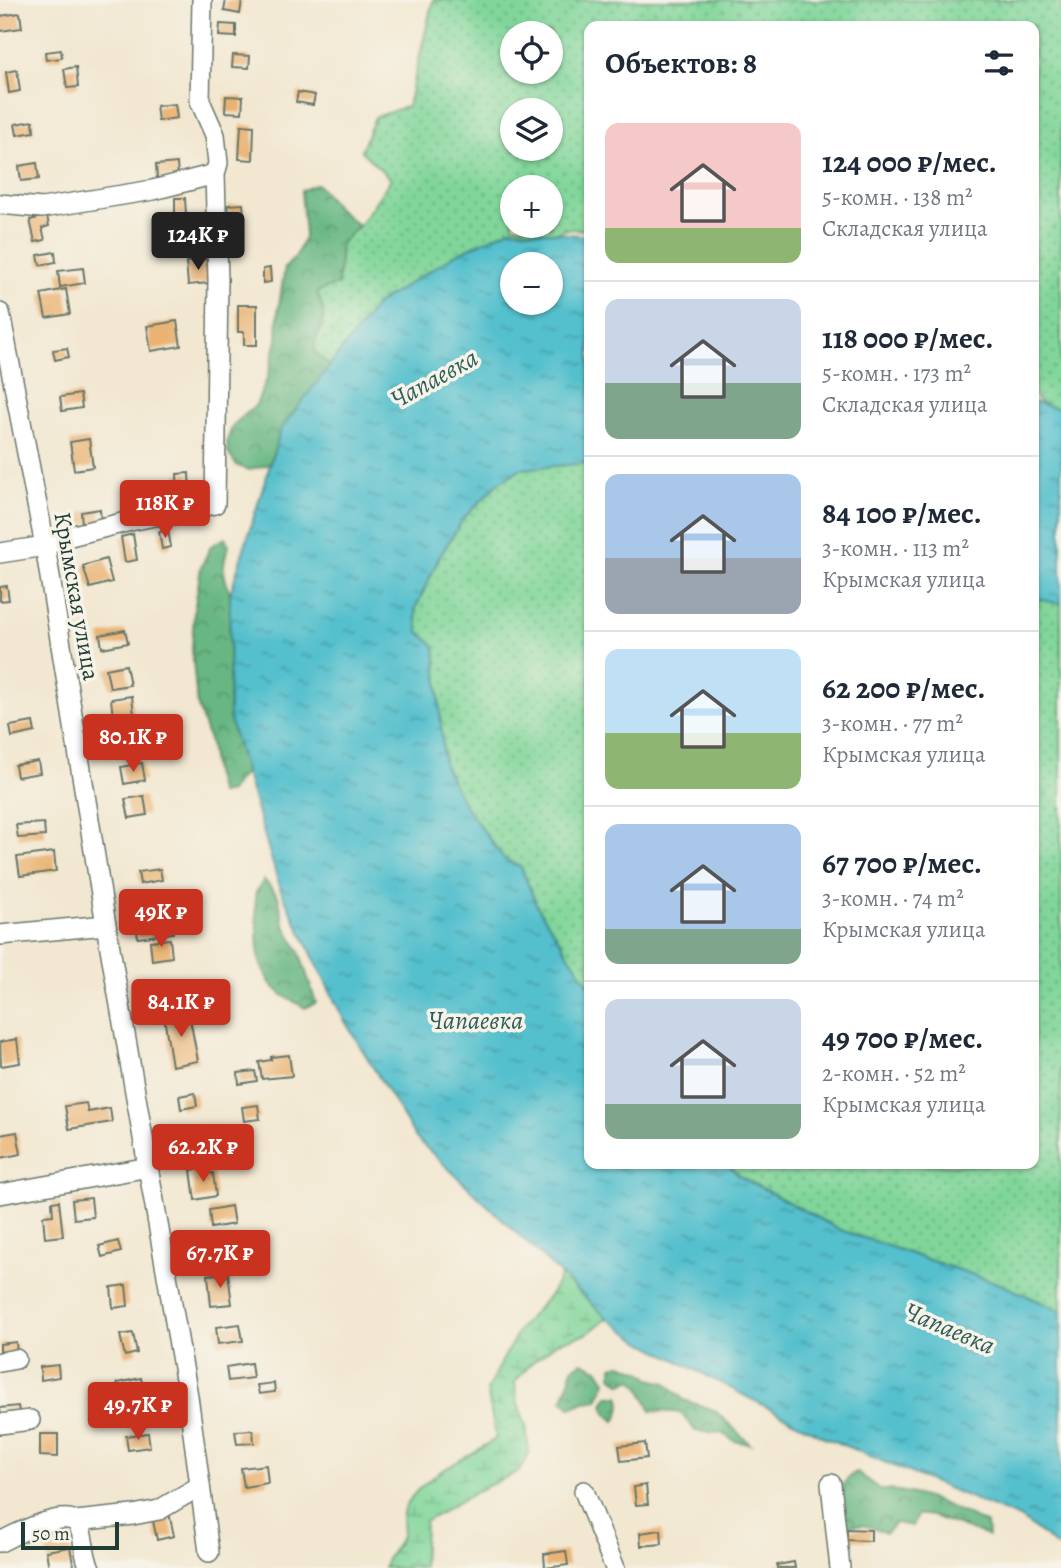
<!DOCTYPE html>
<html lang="ru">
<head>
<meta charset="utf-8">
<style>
	body { margin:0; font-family:Alegreya,serif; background:#f2f2f3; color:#1f2937; height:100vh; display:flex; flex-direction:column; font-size:26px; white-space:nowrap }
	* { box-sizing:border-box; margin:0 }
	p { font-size:23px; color:#747a83 }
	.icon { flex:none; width:38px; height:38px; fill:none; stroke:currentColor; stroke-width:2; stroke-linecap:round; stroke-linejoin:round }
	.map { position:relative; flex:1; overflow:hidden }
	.drawer { position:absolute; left:584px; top:21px; width:455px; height:1148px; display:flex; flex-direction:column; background:#fff; border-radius:14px; box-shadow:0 2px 5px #0004 }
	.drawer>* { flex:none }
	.tools { position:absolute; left:500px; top:21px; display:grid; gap:14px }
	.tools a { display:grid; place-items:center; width:63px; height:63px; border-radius:50%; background:#fff; box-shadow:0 2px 5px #0004; font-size:35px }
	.scale { position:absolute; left:21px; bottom:18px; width:98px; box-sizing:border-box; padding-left:7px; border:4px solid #1f3d34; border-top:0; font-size:19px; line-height:24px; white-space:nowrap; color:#1f3d34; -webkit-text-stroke:5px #f7f3e8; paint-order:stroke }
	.price { position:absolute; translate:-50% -60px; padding:0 16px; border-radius:7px; background:#c8321e; color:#fff; font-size:23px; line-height:46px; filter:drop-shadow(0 2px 4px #0008) }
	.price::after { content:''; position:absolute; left:50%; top:42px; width:21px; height:16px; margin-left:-10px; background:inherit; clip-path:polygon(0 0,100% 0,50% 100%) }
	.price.on { background:#222; color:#fff }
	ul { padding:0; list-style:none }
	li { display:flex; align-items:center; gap:21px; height:175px; padding:0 21px }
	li+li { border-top:2px solid #e0e1e3 }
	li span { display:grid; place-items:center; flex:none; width:196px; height:140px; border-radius:14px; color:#555 }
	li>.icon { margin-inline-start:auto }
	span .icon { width:84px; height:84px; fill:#fffc; stroke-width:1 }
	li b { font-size:30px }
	h2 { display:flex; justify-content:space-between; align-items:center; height:84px; padding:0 21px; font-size:30px }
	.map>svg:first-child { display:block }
</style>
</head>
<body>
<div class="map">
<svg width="1061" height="1568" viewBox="0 0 1061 1568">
	<defs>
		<pattern id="grass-dots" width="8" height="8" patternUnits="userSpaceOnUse" patternTransform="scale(1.75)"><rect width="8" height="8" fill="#80d69a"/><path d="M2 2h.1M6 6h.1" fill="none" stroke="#68af7e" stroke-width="1.8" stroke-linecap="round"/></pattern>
		<pattern id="forest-crowns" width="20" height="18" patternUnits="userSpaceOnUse" patternTransform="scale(1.75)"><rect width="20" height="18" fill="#68b782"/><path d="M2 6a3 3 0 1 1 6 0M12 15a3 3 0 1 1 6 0" fill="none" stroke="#55966b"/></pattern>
		<pattern id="wetland-marsh" width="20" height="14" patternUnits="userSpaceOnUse" patternTransform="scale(1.75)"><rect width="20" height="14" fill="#80d69a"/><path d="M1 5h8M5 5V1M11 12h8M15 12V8" fill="none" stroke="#68af7e"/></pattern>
		<pattern id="water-ripples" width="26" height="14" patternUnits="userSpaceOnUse" patternTransform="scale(1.75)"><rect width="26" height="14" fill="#54c0cd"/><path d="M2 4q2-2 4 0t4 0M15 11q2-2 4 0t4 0" fill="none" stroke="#459da7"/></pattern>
	</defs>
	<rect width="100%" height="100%" fill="#f7f3e8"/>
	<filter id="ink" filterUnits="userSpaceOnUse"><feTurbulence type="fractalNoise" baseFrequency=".0143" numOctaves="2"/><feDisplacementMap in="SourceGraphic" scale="14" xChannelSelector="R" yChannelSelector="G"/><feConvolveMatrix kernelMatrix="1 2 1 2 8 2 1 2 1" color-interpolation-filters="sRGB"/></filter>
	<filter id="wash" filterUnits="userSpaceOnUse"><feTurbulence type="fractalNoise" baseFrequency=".00686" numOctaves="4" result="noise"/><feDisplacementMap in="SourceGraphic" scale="28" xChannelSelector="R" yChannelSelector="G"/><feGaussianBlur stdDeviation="1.57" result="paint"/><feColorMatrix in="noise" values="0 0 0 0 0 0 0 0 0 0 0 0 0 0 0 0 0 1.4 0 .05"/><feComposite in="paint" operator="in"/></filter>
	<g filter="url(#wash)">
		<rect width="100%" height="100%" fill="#f2e7d0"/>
		<!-- grass -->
		<g fill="url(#grass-dots)" stroke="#508a67" stroke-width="2" fill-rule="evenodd">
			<path d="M433,0H1061V409L1047,406L1034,397V26H590V230L567,229L554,233L510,229L457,254L378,303L330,366L315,352C313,337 317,338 322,326C326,314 320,303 317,292L338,284L341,243L359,226L391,179L361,151L375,117L408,106ZM513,33H551V72H513ZM513,110H551V149H513ZM513,187H551V226H513Z"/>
			<polygon points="584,463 590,463 590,987 537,906 521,867 504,859 463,803 444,765 435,646 419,632 415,609 440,556 464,518 498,483 520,469"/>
			<polygon points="1034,598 1061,604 1061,1311 1000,1284 840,1230 739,1176 728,1164 1037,1165 1034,1160"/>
		</g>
		<!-- forest -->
		<g fill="url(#forest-crowns)" stroke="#447a5b" stroke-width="2">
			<path d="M317,184L337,208L359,226L341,243L338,284L317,292C321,303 326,314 322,326C317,338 313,337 315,352L330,366L281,429L270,464L250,470L237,466L228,453L227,441L233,425L256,405L267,379L277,340L278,311L285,268L296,256L305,236L301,191Z"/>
			<path d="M225,538L229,545C221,566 223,573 230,594L229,717L246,773L237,781L230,792L220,794L214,773L210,743L197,704L192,649L194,612L201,567L211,546Z"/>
			<polygon points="264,880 278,896 284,924 299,951 316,1003 305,1008 281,994 270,983 259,960 255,894"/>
			<polygon points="582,1362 598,1369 606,1381 598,1400 584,1402 571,1408 563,1400 573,1368"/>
			<path d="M621,1364L642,1372L650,1379L666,1383L684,1400L714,1410L750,1444L734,1441L722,1433L695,1431C679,1405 679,1414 651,1411L640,1387L632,1379L621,1384L612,1376V1366Z"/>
			<path d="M608,1396H619C623,1404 620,1415 615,1421L607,1414L603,1404Z"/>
			<path d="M857,1472L880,1490C919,1489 952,1508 987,1524L988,1536C968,1531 936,1513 917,1515L912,1526L895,1523L886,1533C868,1526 861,1522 841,1528L838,1490L850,1476Z"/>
		</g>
		<!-- wetland -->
		<path fill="url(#wetland-marsh)" stroke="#508a67" stroke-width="2" d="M561,1275L607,1318L587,1334L558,1342L530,1364L515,1382L517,1401L526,1426L529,1454L518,1472L481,1489L425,1522L423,1568H384C388,1550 397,1548 402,1535C404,1528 401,1519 403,1513C416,1476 467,1460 496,1438L487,1390L519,1329L551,1294Z"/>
		<!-- water -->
		<g fill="url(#water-ripples)" stroke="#3a7e80" stroke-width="2" fill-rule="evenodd">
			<path d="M510,229L590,236V463L520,469L498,483L464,518L440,556L415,609L419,632L435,646L444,765L463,803L504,859L521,867L537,906L590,987V1164H728L739,1176L840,1230L1000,1284L1061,1311V1550L1022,1519L824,1437L640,1341L607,1318L416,1138L343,1018L281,891L229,717L230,594L281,429L378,303L457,254ZM513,264H551V303H513Z"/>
			<polygon points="1034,402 1061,409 1061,604 1034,598"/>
		</g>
		<g id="blocks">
			<!-- building -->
			<g fill="#eab373">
				<polygon points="226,0 242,0 240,14 224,11"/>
				<polygon points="20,13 22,28 0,31 0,16"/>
				<polygon points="220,24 236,25 236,37 219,36"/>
				<polygon points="61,50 62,58 46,60 45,52"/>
				<polygon points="233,55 250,56 249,68 232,67"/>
				<polygon points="76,67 78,87 67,88 64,69"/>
				<polygon points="17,70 20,91 9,93 6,72"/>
				<polygon points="298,92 315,95 313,105 296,102"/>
				<polygon points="226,96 243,97 242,113 225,112"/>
				<polygon points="175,104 177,118 158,121 156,106"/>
				<polygon points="33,121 34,132 17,135 15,124"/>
				<polygon points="241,125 254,126 253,160 239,159"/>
				<polygon points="37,163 39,179 21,181 19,166"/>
				<polygon points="177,163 178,177 157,178 156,165"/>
				<polygon points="175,198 185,198 186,215 175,215"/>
				<polygon points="243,204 244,215 229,216 228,205"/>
				<polygon points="47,216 49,226 42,228 45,240 35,242 30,220"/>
				<polygon points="55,252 56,262 40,265 38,255"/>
				<polygon points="207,259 209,283 188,285 186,262"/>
				<polygon points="83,268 85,283 60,287 58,271"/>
				<polygon points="270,268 271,282 263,283 263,269"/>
				<polygon points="66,289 70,314 46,318 41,294"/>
				<polygon points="238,305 257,305 257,345 244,345 244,332 238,332"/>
				<polygon points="177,321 181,346 151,351 147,326"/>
				<polygon points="67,348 69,357 55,360 53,350"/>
				<polygon points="80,394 82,408 62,411 60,397"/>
				<polygon points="89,439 93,467 74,470 70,442"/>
				<polygon points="189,473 190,494 178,494 177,474"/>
				<polygon points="100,509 101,522 82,525 81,512"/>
				<polygon points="168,530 171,547 162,549 159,532"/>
				<polygon points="133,534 137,560 125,562 121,537"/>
				<polygon points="106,559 112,582 90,588 83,566"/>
				<polygon points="7,586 9,600 0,601 0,587"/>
				<polygon points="125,630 128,643 102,648 100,635"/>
				<polygon points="126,665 130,685 110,688 106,669"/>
				<polygon points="132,696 134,715 113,717 111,699"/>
				<polygon points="33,722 35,732 12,737 10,726"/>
				<polygon points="143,722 146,740 125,743 122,725"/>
				<polygon points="38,761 40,773 17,777 15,765"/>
				<polygon points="142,763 145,780 124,784 121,767"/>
				<polygon points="144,796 147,815 129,818 125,799"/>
				<polygon points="44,823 45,836 18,838 16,825"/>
				<polygon points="54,852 56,871 20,876 17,857"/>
				<polygon points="160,869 162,880 140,884 138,872"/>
				<polygon points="164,901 165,911 146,913 145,904"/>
				<polygon points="171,920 173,933 138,938 136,925"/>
				<polygon points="170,939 172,957 152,960 150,941"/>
				<polygon points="178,990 181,1004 165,1007 162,993"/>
				<polygon points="189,1013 198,1061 172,1066 164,1017"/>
				<polygon points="17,1039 20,1063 1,1066 0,1042"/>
				<polygon points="289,1055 292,1076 262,1079 259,1062 271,1060 271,1057"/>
				<polygon points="255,1071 257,1081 239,1084 238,1073"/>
				<polygon points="195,1093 197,1106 181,1109 179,1096"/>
				<polygon points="86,1103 88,1112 110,1108 112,1122 69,1129 65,1106"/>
				<polygon points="258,1105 260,1119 244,1121 242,1107"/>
				<polygon points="17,1132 21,1154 0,1158 0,1135"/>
				<polygon points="204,1135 206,1145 186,1148 184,1139"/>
				<polygon points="203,1168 204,1174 213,1173 216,1196 195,1200 191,1170"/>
				<polygon points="91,1198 93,1217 74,1219 72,1200"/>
				<polygon points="59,1201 63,1236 45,1238 43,1216 53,1215 52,1202"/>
				<polygon points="231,1206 234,1224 211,1228 209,1210"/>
				<polygon points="118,1241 121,1252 102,1257 99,1246"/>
				<polygon points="228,1273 232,1304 211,1306 208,1275"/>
				<polygon points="126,1285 128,1306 113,1308 111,1287"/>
				<polygon points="240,1324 243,1341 218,1344 216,1327"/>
				<polygon points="133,1333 137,1353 125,1356 120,1335"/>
				<polygon points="16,1342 17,1354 0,1356 0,1344"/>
				<polygon points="251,1363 253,1378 228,1381 226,1367"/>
				<polygon points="58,1365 59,1377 41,1380 40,1367"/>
				<polygon points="141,1378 144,1393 120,1398 117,1383"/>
				<polygon points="274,1383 275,1392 259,1394 257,1385"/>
				<polygon points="18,1406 20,1418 1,1421 0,1408"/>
				<polygon points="253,1430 254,1443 237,1444 235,1431"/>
				<polygon points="148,1433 150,1447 128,1450 126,1436"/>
				<polygon points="40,1434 58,1434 58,1457 40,1456"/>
				<polygon points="645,1443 647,1458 621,1461 619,1446"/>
				<polygon points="266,1465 268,1483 244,1487 241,1468"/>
				<polygon points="646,1485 648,1504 636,1505 634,1487"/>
				<polygon points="169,1513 174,1536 157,1540 152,1516"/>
				<polygon points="847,1529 871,1530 871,1541 847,1540"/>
				<polygon points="661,1530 662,1544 641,1546 640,1533"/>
				<polygon points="70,1547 74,1568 49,1568 46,1551"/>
				<polygon points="566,1551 568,1565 545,1568 544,1554"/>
				<polygon points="794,1562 795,1568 777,1568 777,1565"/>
			</g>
		</g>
	</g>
	<g filter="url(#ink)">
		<use href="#blocks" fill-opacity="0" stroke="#69786b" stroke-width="2"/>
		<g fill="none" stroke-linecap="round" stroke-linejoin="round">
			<!-- minor casing -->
			<g stroke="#69786b" stroke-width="22">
				<g id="minor">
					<polyline points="0,204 42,208 153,190 215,174"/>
					<polyline points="0,313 45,546 106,925 188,1396 209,1552"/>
					<polyline points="0,553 45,546 62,538 130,521 215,504 218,280 215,174 218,163 215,135 200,101 202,0"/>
					<polyline points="0,935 106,925"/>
					<polyline points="0,1194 149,1167"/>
					<polyline points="0,1362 16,1359"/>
					<polyline points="0,1424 30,1420"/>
					<polyline points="831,1484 840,1568"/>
					<polyline points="584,1491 615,1568"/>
					<polyline points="76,1521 133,1515 159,1510 200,1486"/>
					<path d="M0,1542C14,1535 70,1505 79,1526C85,1539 83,1555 90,1568"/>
				</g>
			</g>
			<!-- minor -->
			<use href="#minor" stroke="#fff" stroke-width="19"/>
		</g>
	</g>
	<g text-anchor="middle" stroke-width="7" stroke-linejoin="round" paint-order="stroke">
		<!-- street labels -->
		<g font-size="24" fill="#1f3d34" stroke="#f7f3e8">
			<text transform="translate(77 596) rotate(80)" y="8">Крымская улица</text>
		</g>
		<!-- water labels -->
		<g font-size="26" font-style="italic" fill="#2c5e5a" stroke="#f7f3e8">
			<text transform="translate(434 378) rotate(-29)" y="9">Чапаевка</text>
			<text x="476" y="1029">Чапаевка</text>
			<text transform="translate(950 1328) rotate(23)" y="9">Чапаевка</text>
		</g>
	</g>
</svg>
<div class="tools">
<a><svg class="icon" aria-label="locate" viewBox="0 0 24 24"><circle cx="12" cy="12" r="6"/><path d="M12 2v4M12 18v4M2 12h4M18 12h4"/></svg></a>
<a><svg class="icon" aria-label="layers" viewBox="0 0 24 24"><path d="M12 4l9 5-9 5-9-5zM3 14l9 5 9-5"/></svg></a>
<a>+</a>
<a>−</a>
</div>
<div class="scale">50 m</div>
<b class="price on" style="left:198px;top:272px">124K ₽</b>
<b class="price" style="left:165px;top:540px">118K ₽</b>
<b class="price" style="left:133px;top:774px">80.1K ₽</b>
<b class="price" style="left:161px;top:949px">49K ₽</b>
<b class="price" style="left:181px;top:1039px">84.1K ₽</b>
<b class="price" style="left:203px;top:1184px">62.2K ₽</b>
<b class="price" style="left:220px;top:1290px">67.7K ₽</b>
<b class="price" style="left:138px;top:1442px">49.7K ₽</b>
<section class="drawer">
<h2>Объектов: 8<svg class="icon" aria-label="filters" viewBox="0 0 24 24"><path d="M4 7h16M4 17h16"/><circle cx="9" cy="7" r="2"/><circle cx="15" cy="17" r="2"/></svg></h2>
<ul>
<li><span style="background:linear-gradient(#f6c9c9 75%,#8fb573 0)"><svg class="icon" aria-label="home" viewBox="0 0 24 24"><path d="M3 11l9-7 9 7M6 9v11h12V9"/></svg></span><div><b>124 000 ₽/мес.</b><p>5-комн. · 138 m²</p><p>Складская улица</p></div></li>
<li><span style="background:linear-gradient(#c9d6e8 60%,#7fa58c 0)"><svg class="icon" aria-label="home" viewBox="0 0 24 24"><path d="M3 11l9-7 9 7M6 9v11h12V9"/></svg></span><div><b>118 000 ₽/мес.</b><p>5-комн. · 173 m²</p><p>Складская улица</p></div></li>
<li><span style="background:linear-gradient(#a9c7e8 60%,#9aa5b1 0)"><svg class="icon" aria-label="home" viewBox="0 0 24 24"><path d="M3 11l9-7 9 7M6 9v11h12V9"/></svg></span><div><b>84 100 ₽/мес.</b><p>3-комн. · 113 m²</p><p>Крымская улица</p></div></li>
<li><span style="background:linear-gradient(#bfe0f5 60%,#8fb573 0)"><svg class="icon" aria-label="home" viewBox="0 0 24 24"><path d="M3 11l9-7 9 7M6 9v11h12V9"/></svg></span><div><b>62 200 ₽/мес.</b><p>3-комн. · 77 m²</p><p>Крымская улица</p></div></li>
<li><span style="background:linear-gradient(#a9c7e8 75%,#7fa58c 0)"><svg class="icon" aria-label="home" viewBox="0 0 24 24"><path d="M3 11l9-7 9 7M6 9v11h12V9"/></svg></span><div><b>67 700 ₽/мес.</b><p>3-комн. · 74 m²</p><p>Крымская улица</p></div></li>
<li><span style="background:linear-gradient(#c9d6e8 75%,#7fa58c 0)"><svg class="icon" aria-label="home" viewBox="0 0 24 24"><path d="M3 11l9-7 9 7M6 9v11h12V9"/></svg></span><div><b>49 700 ₽/мес.</b><p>2-комн. · 52 m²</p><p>Крымская улица</p></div></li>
</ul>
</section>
</div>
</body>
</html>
